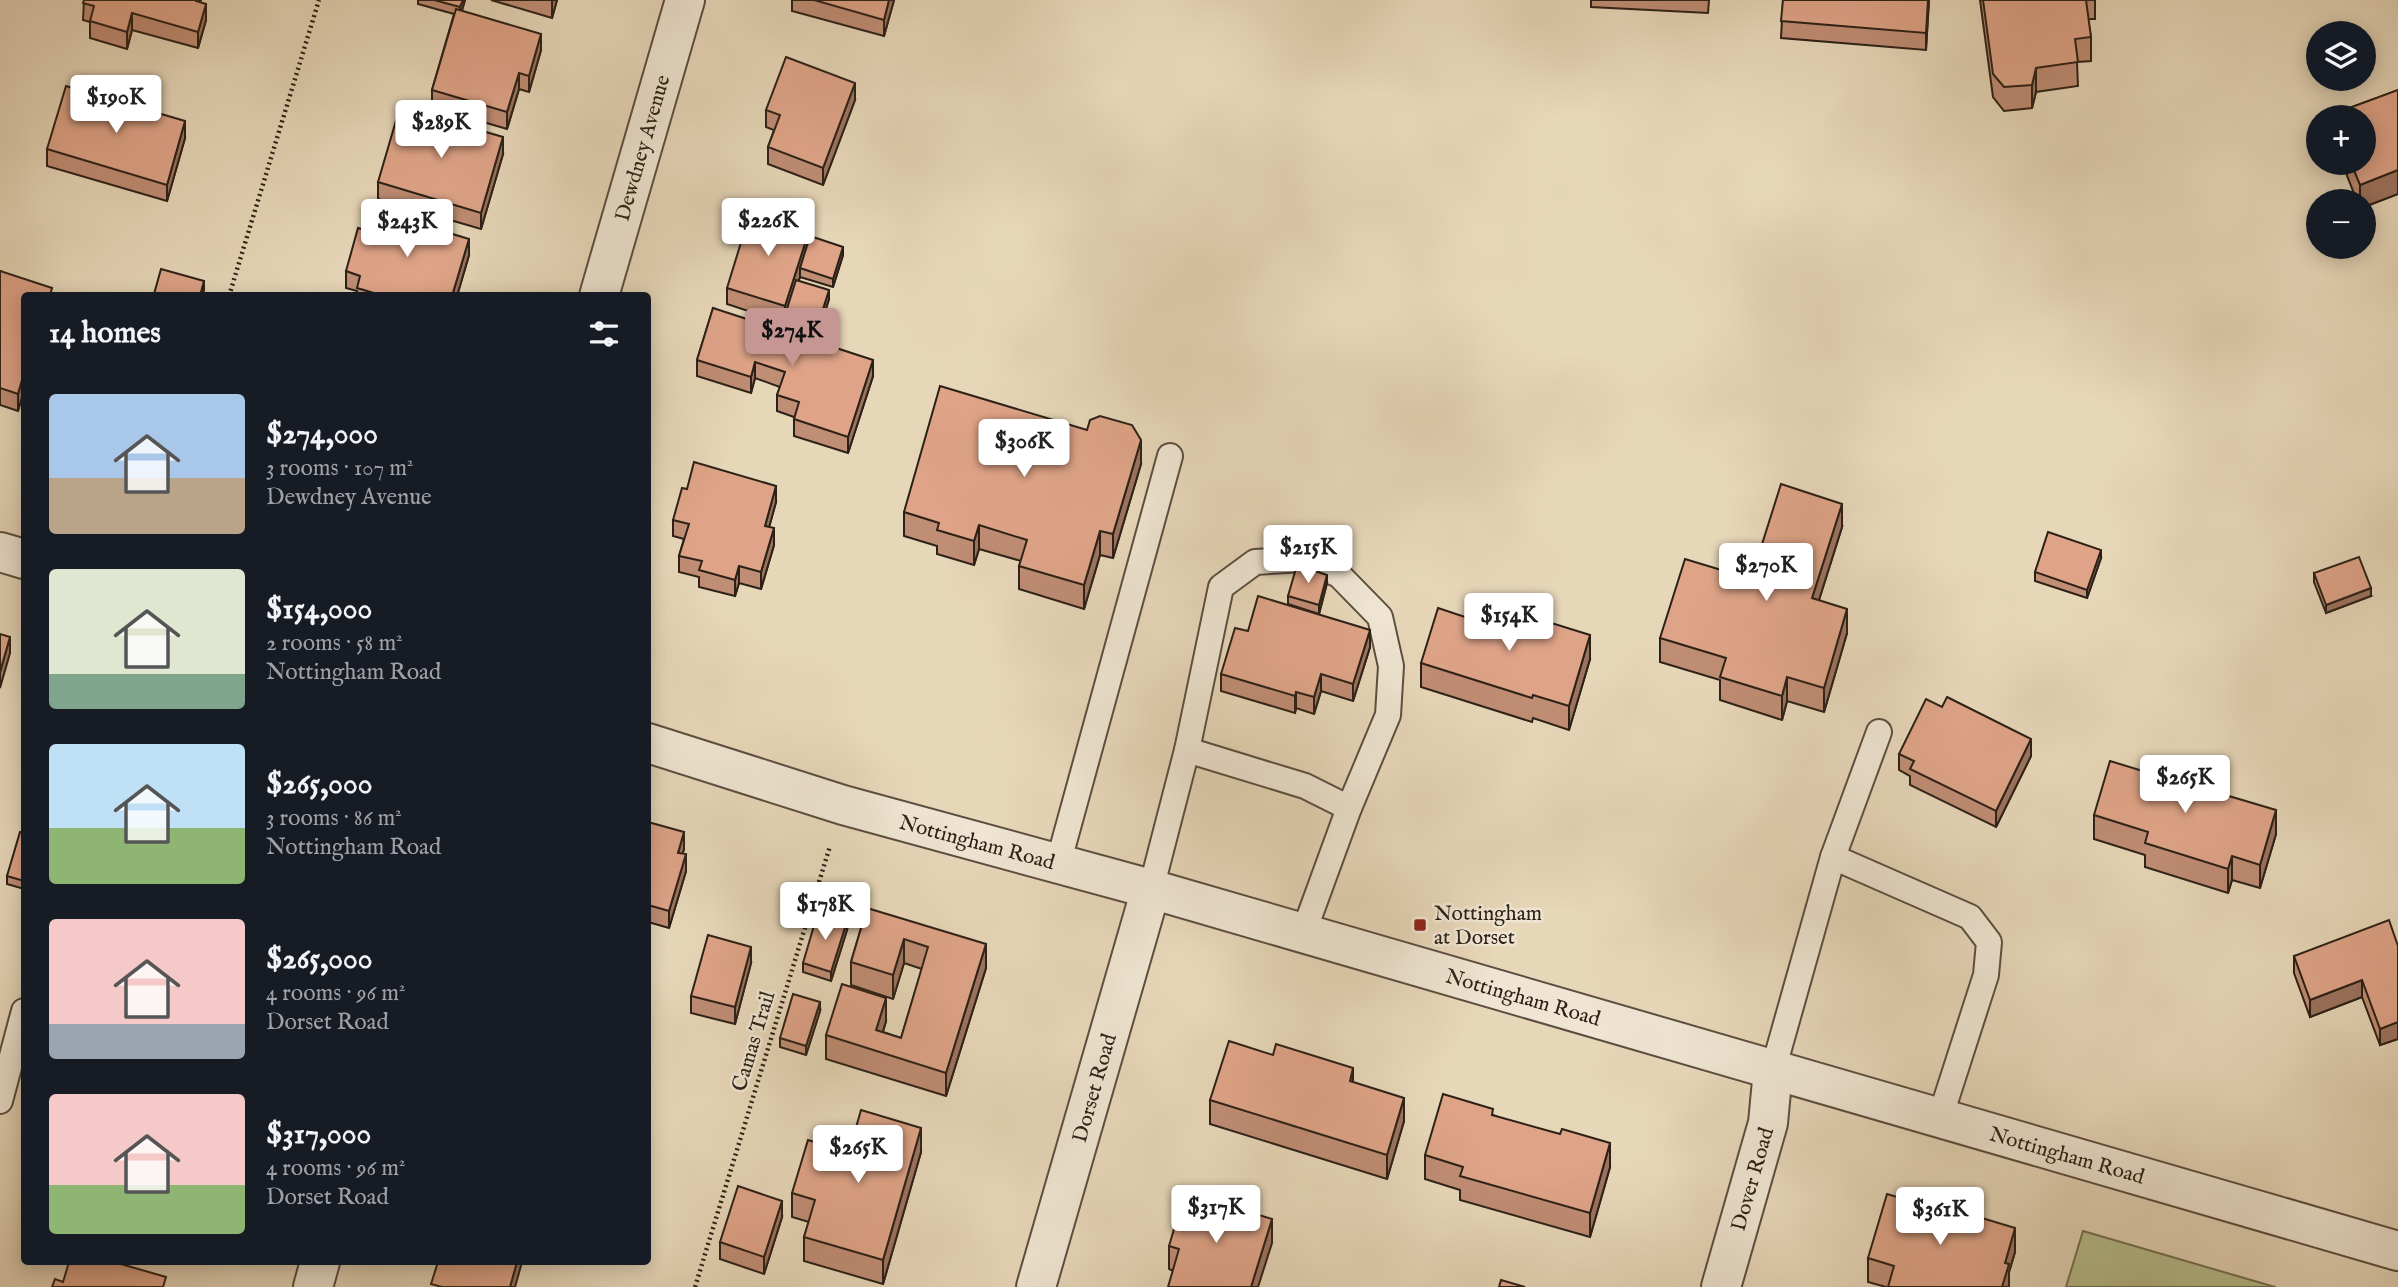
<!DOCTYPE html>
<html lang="en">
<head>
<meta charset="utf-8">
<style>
	body { margin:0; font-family:"IM FELL English",serif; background:#242831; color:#f1f3f6; height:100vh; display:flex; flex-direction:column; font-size:26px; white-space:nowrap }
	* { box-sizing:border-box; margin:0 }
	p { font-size:23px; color:#9ea1a6 }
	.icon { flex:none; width:38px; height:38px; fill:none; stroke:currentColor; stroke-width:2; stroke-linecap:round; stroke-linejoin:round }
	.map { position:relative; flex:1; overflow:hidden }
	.sheet { position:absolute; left:21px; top:292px; width:630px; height:973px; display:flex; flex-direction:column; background:#171b24; border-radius:7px; box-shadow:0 4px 18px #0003 }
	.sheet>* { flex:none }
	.buttons { position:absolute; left:2306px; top:21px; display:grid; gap:14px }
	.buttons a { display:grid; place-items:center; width:70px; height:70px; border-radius:50%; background:#171b24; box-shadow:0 4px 18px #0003; font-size:35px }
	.price { position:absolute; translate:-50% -60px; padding:0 16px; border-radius:7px; background:#fff; color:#222; font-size:23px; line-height:46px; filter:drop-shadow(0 2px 4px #0008) }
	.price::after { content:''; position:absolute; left:50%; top:42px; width:21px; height:16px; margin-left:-10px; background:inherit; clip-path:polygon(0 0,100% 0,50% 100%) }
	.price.active { background:#c59692; color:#111 }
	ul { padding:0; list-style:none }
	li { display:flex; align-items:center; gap:21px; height:175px; padding:0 28px }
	li span { display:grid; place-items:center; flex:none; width:196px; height:140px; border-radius:7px; color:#555 }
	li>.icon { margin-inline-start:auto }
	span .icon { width:84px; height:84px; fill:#fffc; stroke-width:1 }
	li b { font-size:30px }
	h2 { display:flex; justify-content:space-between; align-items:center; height:84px; padding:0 28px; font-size:30px }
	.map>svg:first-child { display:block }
</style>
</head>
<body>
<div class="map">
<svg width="2398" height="1287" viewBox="0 0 2398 1287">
	<rect width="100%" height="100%" fill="#e7d7b9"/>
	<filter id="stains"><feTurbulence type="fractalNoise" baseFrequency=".00286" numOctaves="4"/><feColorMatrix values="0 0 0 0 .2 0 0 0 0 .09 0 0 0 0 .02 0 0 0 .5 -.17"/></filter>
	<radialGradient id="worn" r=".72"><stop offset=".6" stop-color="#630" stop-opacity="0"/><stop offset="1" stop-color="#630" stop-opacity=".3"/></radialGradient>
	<!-- green -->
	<polygon fill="#b7be8e" stroke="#727052" stroke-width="2" points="2083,1231 2275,1287 2276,1287 2066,1287"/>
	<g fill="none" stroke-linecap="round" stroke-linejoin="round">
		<!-- service casing -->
		<g stroke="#5b4e40" stroke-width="28">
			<g id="service">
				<polyline points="1187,750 1305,786 1349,808"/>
				<polyline points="1833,857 1970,917 1989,942 1986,975 1940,1118"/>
				<polyline points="1058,864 1170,456"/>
				<polyline points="1151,889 1187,750 1221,587 1255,562 1304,559 1339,575 1380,617 1391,666 1388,715 1349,808 1303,934"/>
				<polyline points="1773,1070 1833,857 1879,732"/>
				<polyline points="0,1101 24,1011"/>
			</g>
		</g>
		<!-- minor casing -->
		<g stroke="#5b4e40" stroke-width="42">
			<g id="minor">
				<polyline points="599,296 685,0"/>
				<polyline points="0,552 24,559"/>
				<polyline points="648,743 843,805 1151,889 2398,1251"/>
				<polyline points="313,1287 320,1262"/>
				<polyline points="1036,1287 1151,889"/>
				<polyline points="1721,1287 1768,1123 1773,1070"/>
			</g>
		</g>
		<!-- path -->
		<g stroke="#2c2117" stroke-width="4.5" stroke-dasharray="2 3.5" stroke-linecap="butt">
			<polyline points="229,296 319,0"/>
			<polyline points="695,1287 830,846"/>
		</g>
		<!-- service -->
		<use href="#service" stroke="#efe5d2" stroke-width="24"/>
		<!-- minor -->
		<use href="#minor" stroke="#efe5d2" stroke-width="38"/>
	</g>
	<!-- wall -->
	<g fill="#c08d75" stroke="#2c2117" stroke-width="2">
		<polygon points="84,0 201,0 200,2 206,20 198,48 132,30 127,49 90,38 90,22 83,20"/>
		<polygon points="418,0 465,0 462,11 541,50 529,92 519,89 507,129 432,107 432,90 454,14 418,4"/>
		<polygon points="491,0 557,0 552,18"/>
		<polygon points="792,0 894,0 884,36 792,11"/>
		<polygon points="1591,0 1709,0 1708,13 1591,7"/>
		<polygon points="1783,0 1929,0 1926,50 1781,38"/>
		<polygon points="1980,0 2095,0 2095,19 2088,19 2091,37 2091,61 2077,62 2078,86 2036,92 2032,108 2004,111 1993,97"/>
		<polygon points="2398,90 2398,194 2364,207 2364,201 2357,201 2342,163 2364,163 2364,117 2333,117 2333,114"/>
		<polygon points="855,100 823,185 768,164 768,147 774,130 766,127 766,110"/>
		<polygon points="185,138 167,201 47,166 47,149"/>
		<polygon points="503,154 481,229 378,199 378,182"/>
		<polygon points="373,232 469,255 457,296 357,296 357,291 346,288 346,271"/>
		<polygon points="810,236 843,255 833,287 800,277 798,281 829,299 818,334 727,304 727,288"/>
		<polygon points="0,271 52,296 24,296 24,390 18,411 0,405"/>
		<polygon points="713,308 873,376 848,453 794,436 794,417 777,411 777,395 780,387 755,378 751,393 697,376 697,360"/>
		<polygon points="1141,464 1113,558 1100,555 1084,609 1019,589 1019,566 1021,561 979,549 974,565 937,554 937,546 904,536 904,512"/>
		<polygon points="776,502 769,527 774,545 761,589 739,583 735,596 699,587 699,577 679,572 679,556 684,539 673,536 673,520"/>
		<polygon points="1842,527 1819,600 1847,633 1824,712 1787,701 1782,720 1720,700 1720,680 1660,662 1660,638 1751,579"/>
		<polygon points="2101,558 2087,598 2035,581 2035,572"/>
		<polygon points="2314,573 2371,596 2326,613 2314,582"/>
		<polygon points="1327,583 1319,614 1288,604 1288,596"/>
		<polygon points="1248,631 1370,647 1353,701 1321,691 1314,714 1296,708 1295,713 1221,691 1221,674"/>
		<polygon points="1590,659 1569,730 1533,718 1532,722 1421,687 1421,663"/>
		<polygon points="1942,707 2031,756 1996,827 1910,785 1910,776 1899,770 1899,754"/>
		<polygon points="2188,784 2276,834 2260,888 2232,880 2228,893 2145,867 2145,855 2094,839 2094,815"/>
		<polygon points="648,822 684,849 682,854 686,871 669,928 648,922"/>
		<polygon points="24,833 24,889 7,884 7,876"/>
		<polygon points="867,908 986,968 946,1096 826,1059 826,1035 886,1021 883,1032 901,1038 922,969 904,963 893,999 851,985 851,962"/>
		<polygon points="847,930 831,981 803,972 803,963"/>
		<polygon points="2398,946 2398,1039 2380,1045 2362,997 2310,1017 2294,973 2294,956"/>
		<polygon points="751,963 735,1024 691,1013 691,996"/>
		<polygon points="820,1011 806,1055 780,1047 780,1038"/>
		<polygon points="1353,1082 1404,1121 1387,1179 1210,1124 1210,1100"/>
		<polygon points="1493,1115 1610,1167 1590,1237 1460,1200 1460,1190 1425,1179 1425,1155"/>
		<polygon points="849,1152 921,1152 883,1284 804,1261 804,1237 809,1222 792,1217 792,1193"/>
		<polygon points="782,1217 764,1274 720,1259 720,1242"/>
		<polygon points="1272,1243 1173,1271 1169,1269 1169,1246"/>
		<polygon points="2015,1252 2009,1272 2009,1287 1886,1287 1868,1282 1868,1258"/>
	</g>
	<!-- shaded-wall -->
	<g fill="#9c735f" stroke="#2c2117" stroke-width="2">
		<polygon points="463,0 465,0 460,16 460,7"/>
		<polygon points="552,0 557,0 552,18"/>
		<polygon points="889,0 894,0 884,36 884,20"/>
		<polygon points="1928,0 1929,0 1926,50 1926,33"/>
		<polygon points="206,4 206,20 198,48 198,32"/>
		<polygon points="132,13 132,30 127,49 127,32"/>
		<polygon points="541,34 541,50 529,92 529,76"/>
		<polygon points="2036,68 2036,92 2032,108 2032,85"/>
		<polygon points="519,73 519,89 507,129 507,112"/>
		<polygon points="855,83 855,100 823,185 823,168"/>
		<polygon points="185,121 185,138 167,201 167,185"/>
		<polygon points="503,137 503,154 481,229 481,213"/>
		<polygon points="2398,170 2398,194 2364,207 2364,201 2360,201 2360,185"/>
		<polygon points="810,228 810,245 800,268 800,277 787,315 785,315 785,306"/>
		<polygon points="469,239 469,255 457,296 452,296"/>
		<polygon points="843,247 843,255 833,287 833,279"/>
		<polygon points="204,281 204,290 202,296 200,296"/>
		<polygon points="829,290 829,299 818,334 818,325"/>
		<polygon points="873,360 873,376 848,453 848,437"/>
		<polygon points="755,362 755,378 751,393 751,377"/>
		<polygon points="24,373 24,390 18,411 18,394"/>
		<polygon points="1141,440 1141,464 1113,558 1113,534"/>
		<polygon points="776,486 776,502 765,542 765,526"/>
		<polygon points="1842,504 1842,527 1812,622 1812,598"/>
		<polygon points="979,525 979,549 974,565 974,541"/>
		<polygon points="774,528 774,545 761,589 761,572"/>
		<polygon points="1100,531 1100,555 1084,609 1084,585"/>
		<polygon points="2101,550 2101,558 2087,598 2087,590"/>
		<polygon points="739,566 739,583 735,596 735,580"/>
		<polygon points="1327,575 1327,583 1319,614 1319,605"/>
		<polygon points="2371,588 2371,596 2326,613 2326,605"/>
		<polygon points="1847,609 1847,633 1824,712 1824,688"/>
		<polygon points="1370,630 1370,647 1353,701 1353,684"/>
		<polygon points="1590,635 1590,659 1569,730 1569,706"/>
		<polygon points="10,637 10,653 0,688 0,672"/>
		<polygon points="1321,674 1321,691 1314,714 1314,697"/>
		<polygon points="1787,677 1787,701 1782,720 1782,696"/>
		<polygon points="1296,692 1296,708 1295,713 1295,696"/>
		<polygon points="2031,739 2031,756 1996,827 1996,811"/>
		<polygon points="2276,810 2276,834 2260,888 2260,865"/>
		<polygon points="684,832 684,849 678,869 678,853"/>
		<polygon points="686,854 686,871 669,928 669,911"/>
		<polygon points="2232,856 2232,880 2228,893 2228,869"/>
		<polygon points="847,921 847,930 831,981 831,972"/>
		<polygon points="904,939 904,963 893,999 893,975"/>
		<polygon points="986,944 986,968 946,1096 946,1073"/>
		<polygon points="751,947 751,963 735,1024 735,1007"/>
		<polygon points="2362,980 2362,997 2310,1017 2310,1000"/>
		<polygon points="886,998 886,1021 877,1051 876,1030"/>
		<polygon points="820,1002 820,1011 806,1055 806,1046"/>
		<polygon points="2398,1022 2398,1039 2380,1045 2380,1029"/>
		<polygon points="1353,1068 1353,1092 1350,1081"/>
		<polygon points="1404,1098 1404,1121 1387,1179 1387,1155"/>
		<polygon points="921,1128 921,1152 883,1284 883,1260"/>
		<polygon points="1610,1143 1610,1167 1590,1237 1590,1213"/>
		<polygon points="782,1201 782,1217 764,1274 764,1257"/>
		<polygon points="1272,1219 1272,1243 1258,1287 1251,1287"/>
		<polygon points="2015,1228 2015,1252 2009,1272 2009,1287 2002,1287 2005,1263"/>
		<polygon points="517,1262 522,1262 515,1287 510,1287"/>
	</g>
	<!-- building -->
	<g fill="#dfa488" stroke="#2c2117" stroke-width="2">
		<polygon points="84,0 196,0 196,1 206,4 198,32 132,13 127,32 90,21 94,6 83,3"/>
		<polygon points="434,0 463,0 460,7"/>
		<polygon points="814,0 889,0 884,20"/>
		<polygon points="1783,0 1928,0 1926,33 1781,21"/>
		<polygon points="1983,0 2086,0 2091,37 2075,39 2078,62 2036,68 2032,85 2004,87 1993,74"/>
		<polygon points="456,9 541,34 529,76 519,73 507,112 432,90"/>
		<polygon points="786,57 855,83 823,168 768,147 780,115 766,110"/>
		<polygon points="66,86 185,121 167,185 47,149"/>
		<polygon points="2398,90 2398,170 2360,185 2351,163 2364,163 2364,117 2334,117 2333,114"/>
		<polygon points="400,107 503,137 481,213 378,182"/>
		<polygon points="751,210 810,228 785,306 727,288"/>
		<polygon points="379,212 469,239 452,296 384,296 357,288 360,276 346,271 358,228 373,232"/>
		<polygon points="810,236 843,247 833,279 800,268"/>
		<polygon points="161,269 204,281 200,296 162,296 154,294"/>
		<polygon points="0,271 52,288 50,296 24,296 24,373 18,394 0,388"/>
		<polygon points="796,280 829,290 818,325 785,315"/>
		<polygon points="713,308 873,360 848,437 794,419 799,402 777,395 785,372 755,362 751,377 697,360"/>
		<polygon points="940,386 1087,430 1090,420 1100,416 1132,425 1141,440 1113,534 1100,531 1084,585 1019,566 1027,540 979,525 974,541 937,530 939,523 904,512"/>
		<polygon points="694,462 776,486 765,526 774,528 761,572 739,566 735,580 699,570 702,561 679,556 689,524 673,520 682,488 687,489"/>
		<polygon points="1781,484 1842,504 1812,598 1847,609 1824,688 1787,677 1782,696 1720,677 1726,658 1660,638 1685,559 1751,579"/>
		<polygon points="2048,532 2101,550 2087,590 2035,572"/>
		<polygon points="2359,557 2371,588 2326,605 2314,573"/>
		<polygon points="1297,565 1327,575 1319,605 1288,596"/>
		<polygon points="1258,596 1370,630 1353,684 1321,674 1314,697 1296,692 1295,696 1221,674 1235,628 1248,631"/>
		<polygon points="1438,608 1471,619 1474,609 1500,618 1503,608 1590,635 1569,706 1533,695 1532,698 1421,663"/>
		<polygon points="0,634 10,637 0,672"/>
		<polygon points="1947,697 2031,739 1996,811 1910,769 1914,761 1899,754 1926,699 1942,707"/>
		<polygon points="2110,761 2146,772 2149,763 2188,775 2185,783 2276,810 2260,865 2232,856 2228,869 2145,843 2148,832 2094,815"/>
		<polygon points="648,822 684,832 678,853 686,854 669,911 648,905"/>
		<polygon points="20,832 24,833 24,881 7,876"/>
		<polygon points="867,908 986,944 946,1073 826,1035 842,984 886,998 876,1030 901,1038 928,947 904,939 893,975 851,962"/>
		<polygon points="818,912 847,921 831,972 803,963"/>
		<polygon points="2389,920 2398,946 2398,1022 2380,1029 2362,980 2310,1000 2294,956"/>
		<polygon points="708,935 751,947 735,1007 691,996"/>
		<polygon points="793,994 820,1002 806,1046 780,1038"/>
		<polygon points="1229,1041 1273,1055 1276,1044 1353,1068 1350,1081 1404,1098 1387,1155 1210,1100"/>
		<polygon points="1443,1094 1493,1109 1492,1115 1560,1134 1562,1129 1610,1143 1590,1213 1460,1176 1463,1167 1425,1155"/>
		<polygon points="861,1110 921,1128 883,1260 804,1237 815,1200 792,1193 808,1140 849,1152"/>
		<polygon points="738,1186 782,1201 764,1257 720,1242"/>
		<polygon points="1185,1192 1272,1219 1251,1287 1168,1287 1179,1249 1169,1246"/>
		<polygon points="1887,1194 1971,1219 1972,1215 2015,1228 2005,1263 2009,1264 2002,1287 1888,1287 1894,1266 1868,1258"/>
		<polygon points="69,1262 122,1262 121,1264 166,1277 163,1287 52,1287 55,1279 63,1282"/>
		<polygon points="438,1262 517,1262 510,1287 442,1287 431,1284"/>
		<polygon points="1501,1280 1525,1287 1499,1287"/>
	</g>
	<!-- markers -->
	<rect fill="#8f2418" stroke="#efe5d2" stroke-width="2.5" x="1413" y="918" width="14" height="14" rx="3.5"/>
	<g text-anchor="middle" stroke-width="5" stroke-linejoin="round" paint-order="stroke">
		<!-- street labels -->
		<g font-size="21" fill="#2c2117" stroke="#efe5d2">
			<text transform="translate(642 148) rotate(-74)" y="7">Dewdney Avenue</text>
			<text transform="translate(977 842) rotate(15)" y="7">Nottingham Road</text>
			<text transform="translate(1523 997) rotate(16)" y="7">Nottingham Road</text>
			<text transform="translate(753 1041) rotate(-73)" y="7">Camas Trail</text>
			<text transform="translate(1094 1088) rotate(-74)" y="7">Dorset Road</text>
			<text transform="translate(2067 1155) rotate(16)" y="7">Nottingham Road</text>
			<text transform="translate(1752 1179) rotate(-74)" y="7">Dover Road</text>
		</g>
		<!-- poi labels -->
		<g font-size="21" fill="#2c2117" stroke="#efe5d2" text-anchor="start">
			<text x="1434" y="920">Nottingham<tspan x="1434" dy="24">at Dorset</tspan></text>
		</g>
	</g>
	<rect width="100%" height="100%" filter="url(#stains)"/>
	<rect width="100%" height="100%" fill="url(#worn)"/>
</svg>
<div class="buttons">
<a><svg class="icon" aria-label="layers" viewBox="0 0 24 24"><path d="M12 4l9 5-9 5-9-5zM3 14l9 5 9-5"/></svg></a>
<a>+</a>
<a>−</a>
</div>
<b class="price" style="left:116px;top:135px">$190K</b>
<b class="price" style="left:441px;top:160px">$289K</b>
<b class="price" style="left:768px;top:258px">$226K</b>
<b class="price" style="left:407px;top:259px">$243K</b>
<b class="price active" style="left:792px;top:368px">$274K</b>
<b class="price" style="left:1024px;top:479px">$306K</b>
<b class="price" style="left:1308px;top:585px">$215K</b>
<b class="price" style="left:1766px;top:603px">$270K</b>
<b class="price" style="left:1509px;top:653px">$154K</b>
<b class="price" style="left:2185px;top:815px">$265K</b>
<b class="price" style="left:825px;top:942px">$178K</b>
<b class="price" style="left:858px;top:1185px">$265K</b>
<b class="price" style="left:1216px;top:1245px">$317K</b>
<b class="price" style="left:1940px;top:1247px">$361K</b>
<section class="sheet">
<h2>14 homes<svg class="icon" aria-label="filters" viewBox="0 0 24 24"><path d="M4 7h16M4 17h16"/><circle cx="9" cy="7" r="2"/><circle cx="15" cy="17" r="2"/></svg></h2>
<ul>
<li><span style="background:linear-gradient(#a9c7e8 60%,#b9a48a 0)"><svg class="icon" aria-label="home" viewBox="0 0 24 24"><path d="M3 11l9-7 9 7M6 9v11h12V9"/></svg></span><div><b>$274,000</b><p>3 rooms · 107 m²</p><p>Dewdney Avenue</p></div></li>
<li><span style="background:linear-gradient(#dfe7d0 75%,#7fa58c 0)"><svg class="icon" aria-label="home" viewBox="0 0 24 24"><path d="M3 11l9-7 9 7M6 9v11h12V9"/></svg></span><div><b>$154,000</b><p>2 rooms · 58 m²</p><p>Nottingham Road</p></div></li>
<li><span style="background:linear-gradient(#bfe0f5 60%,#8fb573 0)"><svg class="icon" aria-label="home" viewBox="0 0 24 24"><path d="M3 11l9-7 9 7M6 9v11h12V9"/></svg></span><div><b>$265,000</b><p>3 rooms · 86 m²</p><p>Nottingham Road</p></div></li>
<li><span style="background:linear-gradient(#f6c9c9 75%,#9aa5b1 0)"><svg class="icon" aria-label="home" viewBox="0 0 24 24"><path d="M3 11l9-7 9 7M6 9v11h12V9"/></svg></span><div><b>$265,000</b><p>4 rooms · 96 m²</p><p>Dorset Road</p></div></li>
<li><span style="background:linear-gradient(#f6c9c9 65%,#8fb573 0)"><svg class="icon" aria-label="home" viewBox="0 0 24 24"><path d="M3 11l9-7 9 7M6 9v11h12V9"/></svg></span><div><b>$317,000</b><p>4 rooms · 96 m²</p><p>Dorset Road</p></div></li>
</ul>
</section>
</div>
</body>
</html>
